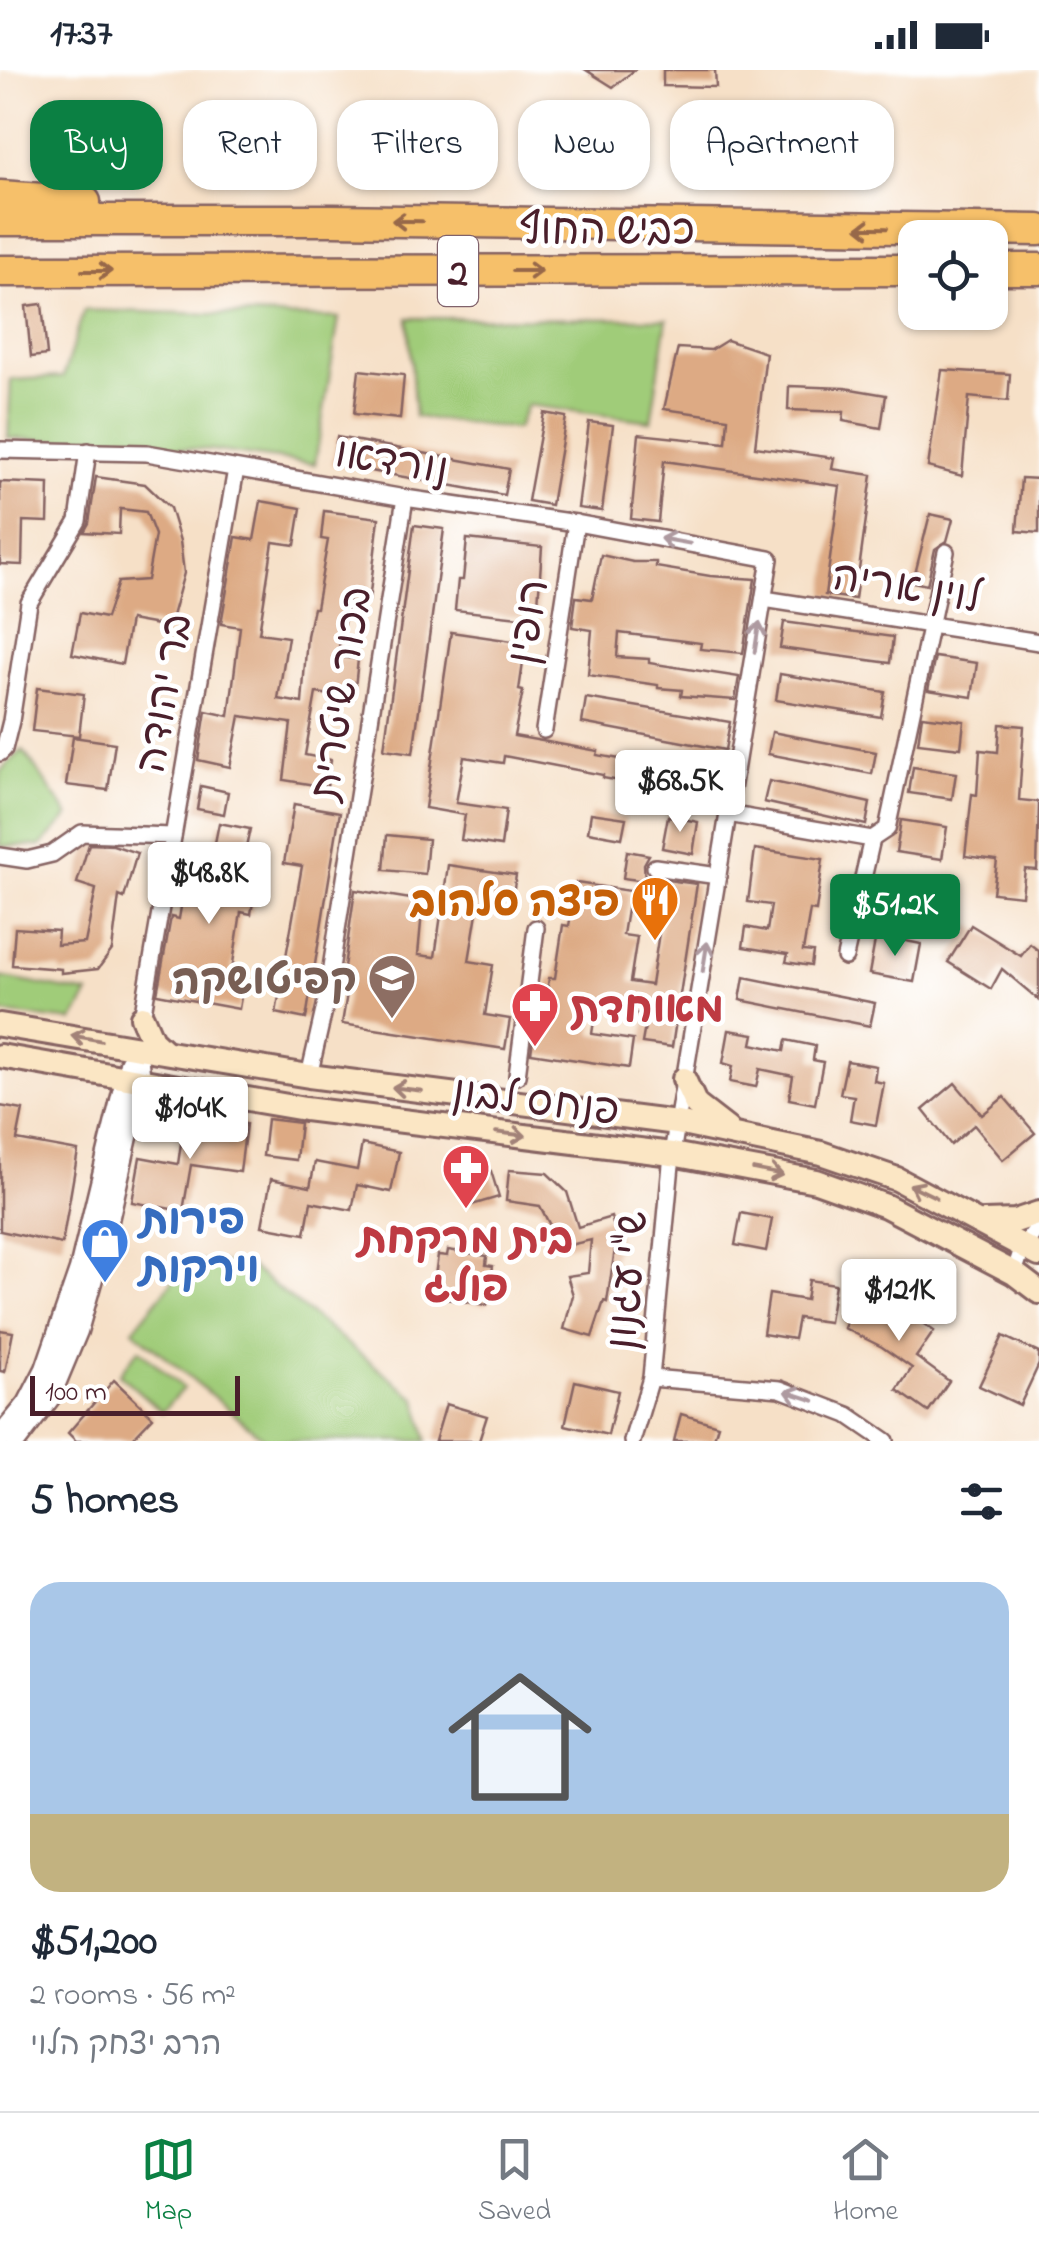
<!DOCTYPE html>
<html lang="en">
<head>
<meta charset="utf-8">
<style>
	body { margin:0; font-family:"Indie Flower","Playpen Sans Hebrew",sans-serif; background:#f2f2f3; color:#1f2937; height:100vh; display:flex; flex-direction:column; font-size:38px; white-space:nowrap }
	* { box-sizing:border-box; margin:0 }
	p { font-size:32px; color:#747a83 }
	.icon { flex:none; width:55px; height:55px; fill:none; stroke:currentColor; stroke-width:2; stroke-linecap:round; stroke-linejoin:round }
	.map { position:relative; height:1371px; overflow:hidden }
	.drawer { display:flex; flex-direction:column; background:#fff; flex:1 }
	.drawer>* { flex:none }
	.banner { position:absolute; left:30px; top:30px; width:980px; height:90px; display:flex; gap:20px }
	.buttons { position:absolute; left:898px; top:150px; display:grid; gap:20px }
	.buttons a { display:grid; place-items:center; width:110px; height:110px; border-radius:20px; background:#fff; box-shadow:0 2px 8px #0004; font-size:50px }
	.scale { position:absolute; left:30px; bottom:25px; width:210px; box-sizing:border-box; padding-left:10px; border:5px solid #4a1f2b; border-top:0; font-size:28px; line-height:35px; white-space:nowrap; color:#4a1f2b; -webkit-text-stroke:8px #fff; paint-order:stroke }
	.price { position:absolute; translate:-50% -85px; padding:0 22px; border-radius:10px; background:#fff; color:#222; font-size:32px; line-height:65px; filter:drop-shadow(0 2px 5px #0008) }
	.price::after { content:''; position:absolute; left:50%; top:60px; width:30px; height:22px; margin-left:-15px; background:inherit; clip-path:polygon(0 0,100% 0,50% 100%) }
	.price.active { background:#0b8043; color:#fff }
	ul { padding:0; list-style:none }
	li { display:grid; align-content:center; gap:20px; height:530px; padding:0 30px }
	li+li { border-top:2px solid #e0e1e3 }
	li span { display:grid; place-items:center; height:310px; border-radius:30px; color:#555 }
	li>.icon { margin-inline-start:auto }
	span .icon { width:180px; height:180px; fill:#fffc; stroke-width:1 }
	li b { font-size:42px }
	h2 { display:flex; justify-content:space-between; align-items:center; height:120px; padding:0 30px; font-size:42px }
	.tag { padding:0 35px; border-radius:30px; background:#fff; box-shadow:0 2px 8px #0004; font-size:35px; line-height:90px }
	.tag.active { background:#0b8043; color:#fff }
	.status { display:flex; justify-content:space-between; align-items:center; height:70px; padding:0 50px; background:#fff; direction:ltr }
	.status svg { height:28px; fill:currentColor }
	.menu { display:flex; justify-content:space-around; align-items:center; height:140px; border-top:2px solid #e0e1e3; background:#fff; font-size:28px; color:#747a83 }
	.menu a { display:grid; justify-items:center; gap:5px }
	.menu .active { color:#0b8043 }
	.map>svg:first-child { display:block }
</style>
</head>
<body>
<div class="status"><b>17:37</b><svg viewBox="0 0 49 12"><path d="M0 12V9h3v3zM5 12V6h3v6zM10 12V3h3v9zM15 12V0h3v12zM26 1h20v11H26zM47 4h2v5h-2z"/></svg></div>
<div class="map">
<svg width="1039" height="1371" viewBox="0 0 1039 1371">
	<rect width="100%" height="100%" fill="#fff"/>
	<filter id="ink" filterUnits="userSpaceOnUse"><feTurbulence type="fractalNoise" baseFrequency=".01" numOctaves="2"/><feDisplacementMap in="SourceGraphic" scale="20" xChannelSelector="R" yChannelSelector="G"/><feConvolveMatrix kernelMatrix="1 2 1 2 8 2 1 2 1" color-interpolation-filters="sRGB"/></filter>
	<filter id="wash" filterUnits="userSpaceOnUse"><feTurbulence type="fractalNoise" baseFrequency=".0048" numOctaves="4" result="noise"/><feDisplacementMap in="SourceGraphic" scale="40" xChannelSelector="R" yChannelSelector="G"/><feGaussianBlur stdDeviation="2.25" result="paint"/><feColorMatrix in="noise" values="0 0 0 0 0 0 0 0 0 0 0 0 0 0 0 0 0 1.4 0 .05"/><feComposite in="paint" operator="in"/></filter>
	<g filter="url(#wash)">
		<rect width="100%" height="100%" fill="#f6e0c7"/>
		<!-- green -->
		<g fill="#a0cc79" stroke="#757652" stroke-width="2.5">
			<polygon points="84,240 339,248 315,394 211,380 8,368 11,310 63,307"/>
			<polygon points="408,248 667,249 651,351 527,335 517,359 415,347"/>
			<polygon points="23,680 69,746 41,776 0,776 0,701"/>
			<polygon points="0,907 89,924 73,951 0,943"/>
			<polygon points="188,1192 248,1195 417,1329 427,1371 267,1371 133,1260"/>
			<polygon points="139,1279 183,1318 162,1342 119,1304"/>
		</g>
		<g id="blocks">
			<!-- building -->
			<g fill="#ddaa84">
				<polygon points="586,0 635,0 613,17"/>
				<polygon points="663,0 715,0 716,17 663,16"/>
				<polygon points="42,234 47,285 31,287 26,236"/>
				<polygon points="727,270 766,283 755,377 834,388 832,399 872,405 855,529 825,525 840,416 664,391 658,452 631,449 639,364 726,373 728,348 664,339 678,278 711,280"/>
				<polygon points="359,300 404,305 400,349 354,344"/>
				<polygon points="942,300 1010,304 1008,331 969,327 962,406 928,397"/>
				<polygon points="789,316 845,318 886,325 881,358 843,351 844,342 788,340"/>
				<polygon points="544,343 566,347 551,435 528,431"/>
				<polygon points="589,352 613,355 602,441 578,438"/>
				<polygon points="337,367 509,399 504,425 332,394"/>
				<polygon points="96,407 145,414 170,438 180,471 184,503 169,557 130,550 122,594 72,584 80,543 106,548 118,512 147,510 155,465 146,442 120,439 119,464 84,462 89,453"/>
				<polygon points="1021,408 1039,409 1039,463 1017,461"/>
				<polygon points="0,412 49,414 48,452 23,451 22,495 0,494"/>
				<polygon points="261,431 301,438 295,475 273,472 259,563 288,567 278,629 302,633 307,566 313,538 316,538 328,470 321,469 324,441 379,448 369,531 349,527 337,587 358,589 354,628 316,623 305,685 331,690 327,717 284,710 291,653 240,646 230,697 198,690 206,641 229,646 240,557 221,554 236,467 254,470"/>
				<polygon points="930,444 953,449 947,471 935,479 927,515 913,512"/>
				<polygon points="414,455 444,459 413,683 384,679"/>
				<polygon points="467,469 542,477 537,549 455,540 458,510 463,510"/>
				<polygon points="601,485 633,492 656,492 656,497 710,506 755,509 743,583 700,579 701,573 619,563 617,587 649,589 649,593 739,607 735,630 681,626 682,620 658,618 658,615 588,605 592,560 572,557 576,527 592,529"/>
				<polygon points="784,552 893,567 890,593 780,578"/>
				<polygon points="451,562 526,573 519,620 523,621 514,666 598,681 597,685 716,706 712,728 603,708 603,705 504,686 503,693 464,687 456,733 506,740 501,776 461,770 465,745 425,738"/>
				<polygon points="935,587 977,593 972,627 928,620"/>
				<polygon points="780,604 885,622 881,647 776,630"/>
				<polygon points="37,618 84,624 79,666 32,661"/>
				<polygon points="586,628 730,652 725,680 582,653"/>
				<polygon points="922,646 964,651 961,678 918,673"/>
				<polygon points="1000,654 1024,656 1019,730 1039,732 1037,800 1025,799 1022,826 993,823 997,790 965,786 972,724 977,725 980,680 998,682"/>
				<polygon points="772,662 876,682 872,704 768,684"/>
				<polygon points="73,667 115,673 108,720 66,715"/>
				<polygon points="913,697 956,703 952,729 909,723"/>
				<polygon points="769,711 870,733 866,755 764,732"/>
				<polygon points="201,716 228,722 224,744 197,739"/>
				<polygon points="294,734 340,742 306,949 276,943 302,796 284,793"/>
				<polygon points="591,743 626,748 622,768 588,762"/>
				<polygon points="668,746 698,752 693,784 662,778"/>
				<polygon points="901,750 947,757 942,789 896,782"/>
				<polygon points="219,753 250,759 244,787 236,785 232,810 256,814 251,844 241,842 231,906 244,909 239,939 157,924 171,847 179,849 189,789 211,793"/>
				<polygon points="387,765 428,769 425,804 384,800"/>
				<polygon points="89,774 113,775 137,783 124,828 119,826 112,880 98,899 61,903 61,899 12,895 15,858 58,861 57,875 85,873 96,819 77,813"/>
				<polygon points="755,779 823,789 816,841 810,840 803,881 813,882 811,896 786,892 788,884 743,877 746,857 767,861 771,835 748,832"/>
				<polygon points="627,781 649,785 644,794 645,811 623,808"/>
				<polygon points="448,795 516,805 511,836 479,831 469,891 493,895 485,945 510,949 505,979 342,954 350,905 343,904 355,820 423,831 418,885 435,887"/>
				<polygon points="667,810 697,814 672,977 642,973 647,945 596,937 592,964 633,970 629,998 531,983 535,955 542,956 549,908 555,908 563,855 569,856 576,813 630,821 623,865 637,867 630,912 651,915"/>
				<polygon points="886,810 940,818 935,849 882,840"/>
				<polygon points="971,855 1021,886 1030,874 1039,881 1039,930 1002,899 991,919 948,892"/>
				<polygon points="876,865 921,874 914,912 869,904"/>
				<polygon points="744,907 875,933 870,956 740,930"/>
				<polygon points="729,960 754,964 752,974 784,981 786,970 815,976 813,990 823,992 815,1034 789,1029 793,1006 760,999 756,1017 730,1012 733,996 723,993"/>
				<polygon points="847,991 876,996 874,1011 884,1013 876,1055 850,1050 854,1026 840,1024"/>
				<polygon points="955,1013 982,1045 1004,1027 1035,1063 1003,1090 974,1055 951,1075 923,1040"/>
				<polygon points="0,1036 23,1040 17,1070 78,1081 62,1174 0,1161"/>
				<polygon points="185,1046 246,1054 240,1102 191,1095 183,1141 132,1132 140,1087 178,1094"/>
				<polygon points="267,1049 300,1053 296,1090 263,1086"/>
				<polygon points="362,1074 399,1082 391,1122 357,1115 352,1140 311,1132 305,1164 262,1156 271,1109 310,1117 315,1092 357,1100"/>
				<polygon points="509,1100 547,1103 567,1122 578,1157 611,1147 620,1177 615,1179 607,1232 604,1231 592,1267 564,1259 573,1225 567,1206 588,1203 591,1170 561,1177 540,1136 506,1131"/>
				<polygon points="491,1101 499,1127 472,1135 465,1109"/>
				<polygon points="741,1143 772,1149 766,1181 735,1175"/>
				<polygon points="448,1180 487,1186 486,1195 493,1196 487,1235 432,1227 438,1185 447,1186"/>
				<polygon points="809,1210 835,1214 829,1252 798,1248 794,1269 763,1264 769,1224 806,1230"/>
				<polygon points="862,1219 899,1237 934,1261 916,1287 949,1311 928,1342 897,1320 912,1298 882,1277 844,1258"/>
				<polygon points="0,1260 13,1262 5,1302 0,1301"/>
				<polygon points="1003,1266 1039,1283 1039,1294 1020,1335 979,1316"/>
				<polygon points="114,1310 153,1347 130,1371 76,1371 68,1363"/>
				<polygon points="575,1311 618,1321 608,1365 565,1355"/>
				<polygon points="446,1334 487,1346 479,1371 435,1371"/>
				<polygon points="681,1344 718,1355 713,1371 674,1371"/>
			</g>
		</g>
	</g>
	<g filter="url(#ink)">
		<use href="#blocks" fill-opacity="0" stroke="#866362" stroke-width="2.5"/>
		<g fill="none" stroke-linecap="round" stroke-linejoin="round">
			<!-- minor casing -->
			<g stroke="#866362" stroke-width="20">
				<g id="minor">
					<polyline points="0,380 147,383 405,428 576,453 770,489 672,1084 651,1308 632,1371"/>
					<polyline points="764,529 1039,572"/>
					<polyline points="544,660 576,453"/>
					<polyline points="0,683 4,679 11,651 29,533 78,451 88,381"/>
					<polyline points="728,744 872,769 887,759 946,482"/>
					<polyline points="0,786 27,790 52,784 82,763 173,766"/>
					<polyline points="655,797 718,806"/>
					<polyline points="845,887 872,769"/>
					<polyline points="141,954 236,399"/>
					<polyline points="309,1006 325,936 405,428"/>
					<polyline points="517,1006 536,858"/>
					<polyline points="1014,1203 1023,1176 1039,1156"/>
					<polyline points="651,1308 780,1319 848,1345 886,1371"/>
				</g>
			</g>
			<!-- tertiary casing -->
			<g stroke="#866362" stroke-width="25">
				<g id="tertiary">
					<polyline points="0,1368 28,1334 46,1299 80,1200 130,993"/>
					<polyline points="16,1371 49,1328 77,1261 106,1159 140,1010 136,977"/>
				</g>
			</g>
			<!-- secondary casing -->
			<g stroke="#866362" stroke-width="28">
				<g id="secondary">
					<polyline points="142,947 152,970 164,981"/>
					<polyline points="0,955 309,1006 677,1053 821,1083 897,1109 1039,1185"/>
					<polyline points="0,986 305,1039 672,1084 816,1111 886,1136 1014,1203 1039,1222"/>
					<polyline points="684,1009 696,1035 727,1059"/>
					<polyline points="984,1152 1015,1151 1039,1143"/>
				</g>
			</g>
			<!-- motorway casing -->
			<g stroke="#866362" stroke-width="35">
				<g id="motorway">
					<polyline points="0,126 85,132"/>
					<polyline points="0,150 333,150 1039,160"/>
					<polyline points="990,199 1039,199"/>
					<polyline points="0,201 915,200"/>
				</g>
			</g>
			<!-- minor -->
			<use href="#minor" stroke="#fff" stroke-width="15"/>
			<!-- tertiary -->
			<use href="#tertiary" stroke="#fff" stroke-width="20"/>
			<!-- secondary -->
			<use href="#secondary" stroke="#fbe6c4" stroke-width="22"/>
			<!-- motorway -->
			<use href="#motorway" stroke="#f6c06b" stroke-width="30"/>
		</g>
		<!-- one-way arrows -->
		<defs><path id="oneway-shaft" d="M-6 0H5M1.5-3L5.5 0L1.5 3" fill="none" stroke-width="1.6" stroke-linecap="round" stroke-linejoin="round" transform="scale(2.5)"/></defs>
		<g stroke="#976748">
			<use href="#oneway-shaft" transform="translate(407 151) rotate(-179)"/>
			<use href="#oneway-shaft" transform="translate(872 158) rotate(-179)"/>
			<use href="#oneway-shaft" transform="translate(97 201)"/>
			<use href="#oneway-shaft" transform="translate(527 201)"/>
		</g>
		<g stroke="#ae9aa0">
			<use href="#oneway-shaft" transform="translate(675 471) rotate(-170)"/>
			<use href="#oneway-shaft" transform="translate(757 567) rotate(-81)"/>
			<use href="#oneway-shaft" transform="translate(705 887) rotate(-81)"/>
			<use href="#oneway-shaft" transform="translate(800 1326) rotate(-162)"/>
		</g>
		<g stroke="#a28278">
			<use href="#oneway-shaft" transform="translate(86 968) rotate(-170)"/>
			<use href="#oneway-shaft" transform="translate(407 1019) rotate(-173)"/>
			<use href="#oneway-shaft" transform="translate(511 1064) rotate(7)"/>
			<use href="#oneway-shaft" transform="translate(768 1102) rotate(11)"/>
			<use href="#oneway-shaft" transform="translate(923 1121) rotate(-154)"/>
		</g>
	</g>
	<!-- icons -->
	<defs>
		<g id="restaurant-pin" transform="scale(2.5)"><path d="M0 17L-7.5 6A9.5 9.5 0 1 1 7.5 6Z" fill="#e8710a" stroke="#fff"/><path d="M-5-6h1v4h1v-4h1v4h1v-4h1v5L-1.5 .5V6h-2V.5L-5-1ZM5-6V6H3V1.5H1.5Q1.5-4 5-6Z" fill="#fff"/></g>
		<g id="school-pin" transform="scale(2.5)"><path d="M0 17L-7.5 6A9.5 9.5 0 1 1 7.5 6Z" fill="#8d6e63" stroke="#fff"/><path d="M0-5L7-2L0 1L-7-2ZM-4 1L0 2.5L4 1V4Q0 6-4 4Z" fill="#fff"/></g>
		<g id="pharmacy-pin" transform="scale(2.5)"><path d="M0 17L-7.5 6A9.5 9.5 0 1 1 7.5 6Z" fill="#e0444e" stroke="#fff"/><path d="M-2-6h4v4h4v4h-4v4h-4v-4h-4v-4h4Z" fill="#fff"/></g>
		<g id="shop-pin" transform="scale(2.5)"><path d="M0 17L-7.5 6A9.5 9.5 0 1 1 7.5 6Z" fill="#3f7fe0" stroke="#fff"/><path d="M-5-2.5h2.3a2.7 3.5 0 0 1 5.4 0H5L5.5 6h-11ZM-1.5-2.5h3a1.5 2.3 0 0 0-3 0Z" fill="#fff"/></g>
	</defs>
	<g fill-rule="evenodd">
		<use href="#restaurant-pin" x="655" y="830"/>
		<use href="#school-pin" x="392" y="908"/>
		<use href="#pharmacy-pin" x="535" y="936"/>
		<use href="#pharmacy-pin" x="466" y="1098"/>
		<use href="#shop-pin" x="105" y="1172"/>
	</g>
	<g text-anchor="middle" stroke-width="9" stroke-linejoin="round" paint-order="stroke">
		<!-- shield labels -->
		<rect fill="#fff" stroke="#80626b" stroke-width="2.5" x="438" y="166" width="40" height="70" rx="8"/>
		<g font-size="40" font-weight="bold" fill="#4a1f2b">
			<text x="458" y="215">2</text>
		</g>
		<!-- street labels -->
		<g font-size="42" fill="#4a1f2b" stroke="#fff">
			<text x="607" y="173">כביש החוף</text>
			<text transform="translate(392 389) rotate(9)" y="15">נורדאו</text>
			<text transform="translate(907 515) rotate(9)" y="15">לוין אריה</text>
			<text transform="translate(526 551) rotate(-81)" y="15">רופין</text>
			<text transform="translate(162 623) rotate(-80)" y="15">בר יהודה</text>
			<text transform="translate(339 623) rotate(-81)" y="15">בכור שיטרית</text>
			<text transform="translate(536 1029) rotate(7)" y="15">פנחס לבון</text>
			<text transform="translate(625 1210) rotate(-85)" y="15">ש"י עגנון</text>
		</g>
		<!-- food labels -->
		<g font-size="42" font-weight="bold" fill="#c56008" stroke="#fff" text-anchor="end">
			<text x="620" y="845">פיצה סלהוב</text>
		</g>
		<!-- education labels -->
		<g font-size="42" font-weight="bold" fill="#785e54" stroke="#fff" text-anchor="end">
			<text x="357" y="923">קפיטושקה</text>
		</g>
		<!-- health labels -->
		<g font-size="42" font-weight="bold" fill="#be3a42" stroke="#fff" text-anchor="start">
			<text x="570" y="951">מאוחדת</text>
			<text x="466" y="1182" text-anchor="middle">בית מרקחת<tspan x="466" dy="48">פולג</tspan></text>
		</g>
		<!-- shop labels -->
		<g font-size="42" font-weight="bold" fill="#366cbe" stroke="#fff" text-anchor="start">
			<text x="140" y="1163">פירות<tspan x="140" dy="48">וירקות</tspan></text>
		</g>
	</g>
</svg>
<div class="buttons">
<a><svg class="icon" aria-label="locate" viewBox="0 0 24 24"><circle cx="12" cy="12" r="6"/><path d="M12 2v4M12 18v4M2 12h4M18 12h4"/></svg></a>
</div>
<div class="scale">100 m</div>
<b class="price" style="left:680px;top:765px">$68.5K</b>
<b class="price" style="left:209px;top:857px">$48.8K</b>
<b class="price active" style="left:895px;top:889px">$51.2K</b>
<b class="price" style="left:190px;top:1092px">$104K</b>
<b class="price" style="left:899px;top:1274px">$121K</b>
<div class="banner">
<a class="tag active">Buy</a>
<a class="tag">Rent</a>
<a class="tag">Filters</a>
<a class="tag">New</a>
<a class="tag">Apartment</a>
</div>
</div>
<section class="drawer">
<h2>5 homes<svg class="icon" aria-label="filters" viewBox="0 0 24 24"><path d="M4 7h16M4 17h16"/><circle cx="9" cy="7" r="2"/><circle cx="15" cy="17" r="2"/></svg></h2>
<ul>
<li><span style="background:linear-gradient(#a9c7e8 75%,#c2b280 0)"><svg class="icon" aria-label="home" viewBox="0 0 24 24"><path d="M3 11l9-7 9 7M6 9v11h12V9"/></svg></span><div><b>$51,200</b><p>2 rooms · 56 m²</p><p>הרב יצחק הלוי</p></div></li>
</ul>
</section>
<nav class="menu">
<a class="active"><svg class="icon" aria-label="map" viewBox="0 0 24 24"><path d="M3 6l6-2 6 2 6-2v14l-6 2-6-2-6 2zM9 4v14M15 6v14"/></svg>Map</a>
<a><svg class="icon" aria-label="saved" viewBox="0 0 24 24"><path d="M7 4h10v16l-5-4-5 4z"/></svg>Saved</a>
<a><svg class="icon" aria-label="home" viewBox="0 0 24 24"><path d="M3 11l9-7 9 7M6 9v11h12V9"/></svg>Home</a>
</nav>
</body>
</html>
